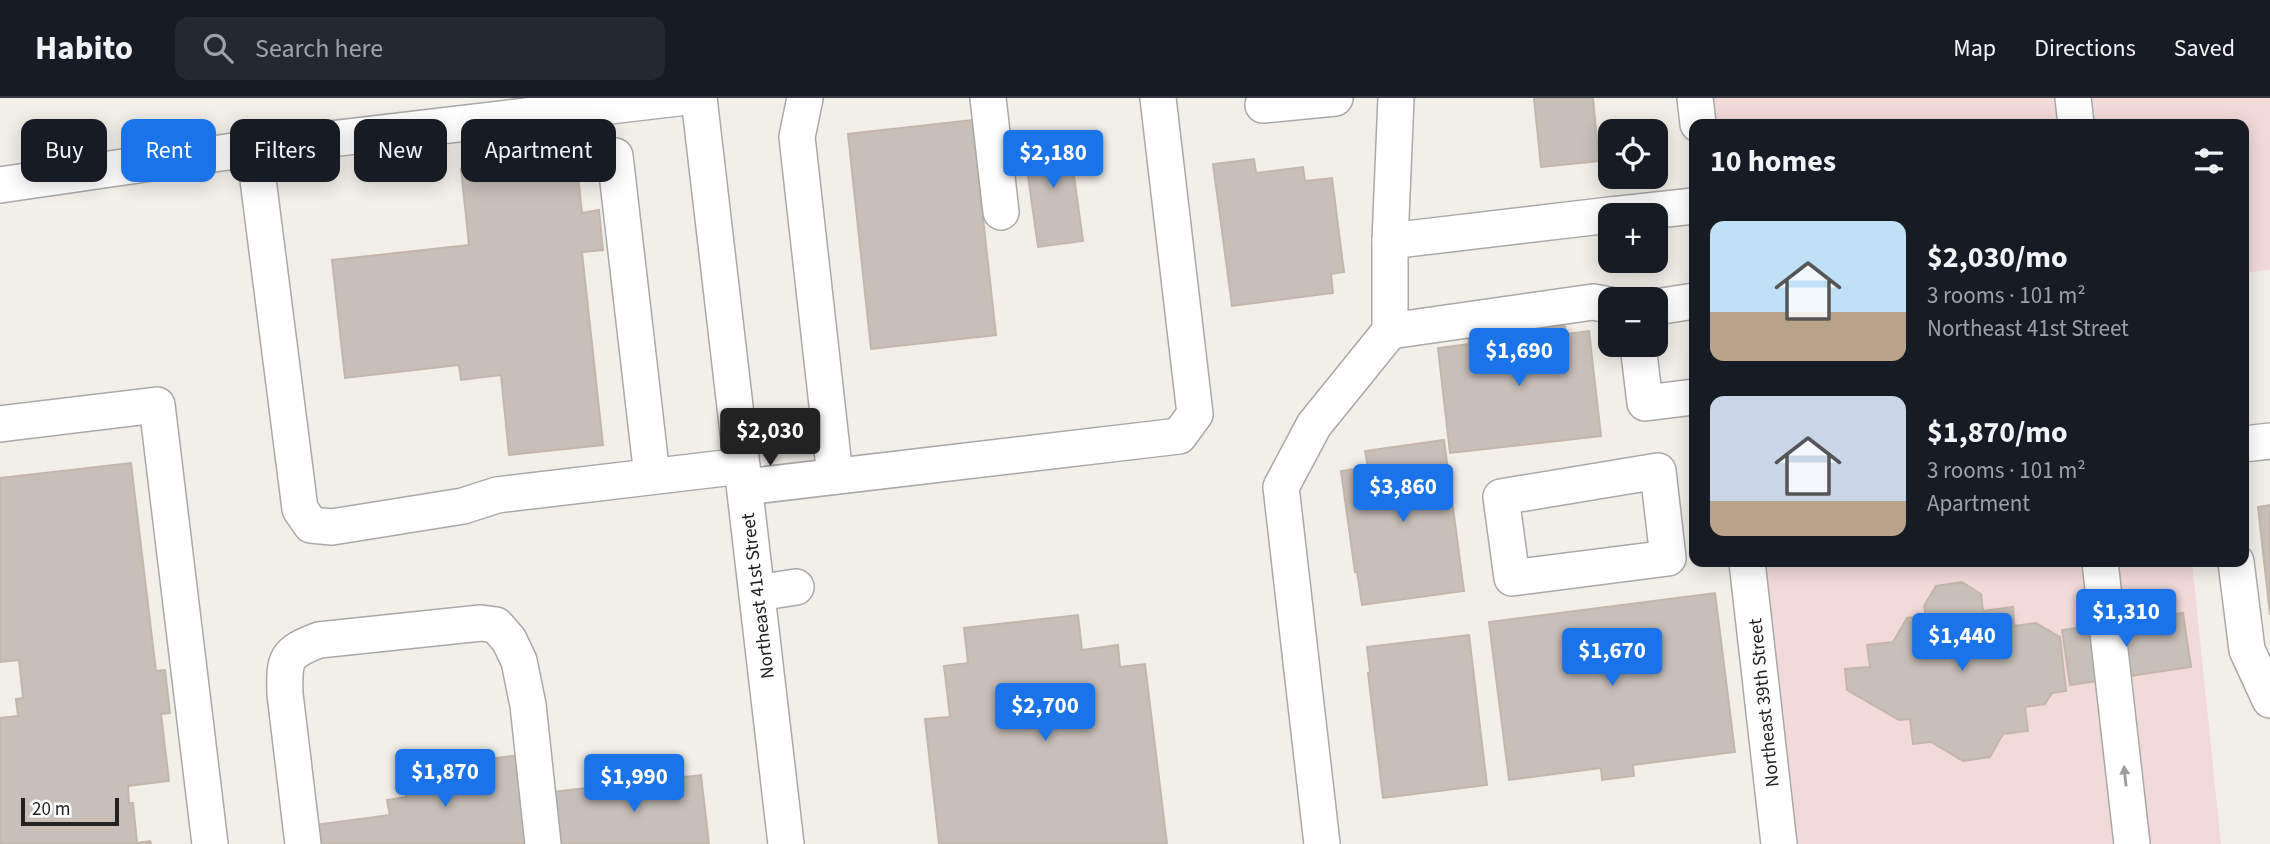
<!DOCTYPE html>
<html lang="en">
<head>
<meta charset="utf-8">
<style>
	body { margin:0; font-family:"Source Sans 3",sans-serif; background:#242831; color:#f1f3f6; height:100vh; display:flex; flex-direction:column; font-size:26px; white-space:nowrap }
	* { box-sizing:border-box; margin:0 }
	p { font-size:23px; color:#9ea1a6 }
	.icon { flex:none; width:38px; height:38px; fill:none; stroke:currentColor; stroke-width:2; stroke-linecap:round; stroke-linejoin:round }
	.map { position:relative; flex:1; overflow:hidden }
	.details { position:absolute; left:1689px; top:21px; width:560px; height:448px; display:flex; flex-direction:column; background:#171b24; border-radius:14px; box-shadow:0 4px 18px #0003 }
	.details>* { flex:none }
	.top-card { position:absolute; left:21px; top:21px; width:665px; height:63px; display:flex; gap:14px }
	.buttons { position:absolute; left:1598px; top:21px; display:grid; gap:14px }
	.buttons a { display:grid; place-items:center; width:70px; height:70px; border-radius:14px; background:#171b24; box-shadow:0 4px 18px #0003; font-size:35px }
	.scale { position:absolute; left:21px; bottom:18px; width:98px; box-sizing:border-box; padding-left:7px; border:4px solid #222; border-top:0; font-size:19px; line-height:24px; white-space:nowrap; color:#222; -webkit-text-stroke:5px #fff; paint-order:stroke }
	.price { position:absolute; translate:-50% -60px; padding:0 16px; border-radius:7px; background:#1a73e8; color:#fff; font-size:23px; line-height:46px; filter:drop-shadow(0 2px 4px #0008) }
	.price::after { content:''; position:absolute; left:50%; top:42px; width:21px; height:16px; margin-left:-10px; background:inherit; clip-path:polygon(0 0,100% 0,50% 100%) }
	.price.on { background:#222; color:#fff }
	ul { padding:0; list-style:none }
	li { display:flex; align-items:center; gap:21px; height:175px; padding:0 21px }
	li span { display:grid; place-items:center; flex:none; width:196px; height:140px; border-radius:14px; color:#555 }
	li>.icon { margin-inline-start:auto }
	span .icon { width:84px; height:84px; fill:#fffc; stroke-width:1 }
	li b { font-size:30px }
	h2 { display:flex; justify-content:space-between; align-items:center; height:84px; padding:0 21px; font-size:30px }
	.pill { padding:0 24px; border-radius:14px; background:#171b24; box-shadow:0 4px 18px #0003; font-size:24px; line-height:63px }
	.pill.on { background:#1a73e8; color:#fff }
	header { display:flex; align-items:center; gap:42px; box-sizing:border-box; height:98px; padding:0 35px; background:#171b24; border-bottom:2px solid #363941 }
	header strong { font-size:33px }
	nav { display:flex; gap:38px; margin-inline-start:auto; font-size:24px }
	.search { width:490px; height:63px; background:#242831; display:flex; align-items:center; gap:18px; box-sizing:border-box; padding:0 24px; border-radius:14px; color:#9ea1a6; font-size:26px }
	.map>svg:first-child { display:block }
</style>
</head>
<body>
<header>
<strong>Habito</strong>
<div class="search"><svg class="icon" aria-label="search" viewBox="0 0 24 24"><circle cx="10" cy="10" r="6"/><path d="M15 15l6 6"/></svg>Search here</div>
<nav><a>Map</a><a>Directions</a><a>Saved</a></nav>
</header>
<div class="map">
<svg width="2270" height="746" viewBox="0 0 2270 746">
	<rect width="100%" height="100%" fill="#f2efe9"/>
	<!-- commercial -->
	<g fill="#f2dad9">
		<polygon points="1710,0 2270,0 2270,172 2244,175 2244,26 1713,26"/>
		<polygon points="1763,464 2192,464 2221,746 1795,746"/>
	</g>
	<!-- building -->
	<g fill="#c7bfb8" stroke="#c4b6ab" stroke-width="2">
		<polygon points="1534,0 1593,0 1599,63 1541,69"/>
		<polygon points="972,22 996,237 871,251 848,36"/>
		<polygon points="1068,35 1083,143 1038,149 1023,42"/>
		<polygon points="576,59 582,115 599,112 603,152 582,154 603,347 509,357 501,277 461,282 459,267 345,280 332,162 469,147 461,71"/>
		<polygon points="1254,61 1256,75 1303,69 1305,83 1332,80 1344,174 1331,176 1333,195 1232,208 1213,66"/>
		<polygon points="1564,224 1566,236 1589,233 1601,338 1450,355 1438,250 1469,246 1468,235"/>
		<polygon points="1444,342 1464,493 1362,507 1357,474 1355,474 1341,373 1368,369 1365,353"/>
		<polygon points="131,365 156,573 165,572 170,615 161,616 169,683 128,688 129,705 133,705 137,745 150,743 151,746 0,746 0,620 18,618 16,601 23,600 19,562 0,564 0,380"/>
		<polygon points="2270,407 2270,517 2258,409"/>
		<polygon points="1962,484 1981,496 1983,513 2013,509 2014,528 2036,525 2060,539 2066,593 2052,595 2045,606 2025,609 2028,633 2003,636 1990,659 1963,663 1931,644 1913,646 1910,621 1899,622 1847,592 1845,571 1870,569 1867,547 1893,544 1907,520 1926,518 1924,508 1936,488"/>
		<polygon points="1715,495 1735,654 1633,667 1634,678 1602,682 1601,670 1509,682 1489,524"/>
		<polygon points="2183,515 2191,569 2070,587 2062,532"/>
		<polygon points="1078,517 1082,552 1118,547 1120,569 1145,566 1167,746 939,746 925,621 950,619 944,568 968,565 964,530"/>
		<polygon points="1469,537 1487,687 1383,700 1368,575 1370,574 1367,549"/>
		<polygon points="520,657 531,746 309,746 307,728 390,717 387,702 406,699 403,672"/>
		<polygon points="701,677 709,746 559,746 553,694"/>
	</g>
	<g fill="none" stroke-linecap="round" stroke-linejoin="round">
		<!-- minor casing -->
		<g stroke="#a9a9a9" stroke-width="38">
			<g id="minor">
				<polyline points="699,0 786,746"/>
				<polyline points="805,0 797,39 835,378"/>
				<polyline points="988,0 1001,114"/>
				<polyline points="1695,0 1698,26"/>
				<polyline points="2073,0 2076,26"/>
				<polyline points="1263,7 1335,0"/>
				<polyline points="254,50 300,411 311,427 332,429 463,408 497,397 742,368"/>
				<polyline points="615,58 652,378"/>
				<polyline points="0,87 254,50 678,0"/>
				<polyline points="1611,117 1694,108"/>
				<polyline points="1390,143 1610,117"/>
				<polyline points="1656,209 1694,203"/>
				<polyline points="1390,233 1593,204 1610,207"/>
				<polyline points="1638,247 1645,305 1694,299"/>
				<polyline points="0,326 157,307 210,746"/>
				<polyline points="2244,346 2270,343"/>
				<polygon points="1658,373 1668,460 1512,480 1501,399"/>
				<polyline points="745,389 1179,338 1195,316 1158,0"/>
				<polyline points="1747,464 1779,746"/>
				<polyline points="2100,464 2132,746"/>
				<polyline points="2236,464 2247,552 2270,602"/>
				<polyline points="757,495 796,489"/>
				<path d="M303,746L285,596C284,560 285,555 319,542L481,525L496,527L509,542L519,563L528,607L543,746"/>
				<polyline points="1322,746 1281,389 1314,327 1390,233 1390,143 1396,0"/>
			</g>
		</g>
		<!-- minor -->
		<use href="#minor" stroke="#fff" stroke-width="35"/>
	</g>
	<!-- one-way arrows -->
	<defs><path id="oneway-solid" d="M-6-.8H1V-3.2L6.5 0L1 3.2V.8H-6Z" transform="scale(1.75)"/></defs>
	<use fill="#9c9c9c" href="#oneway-solid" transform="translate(2125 678) rotate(-96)"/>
	<g text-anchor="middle" stroke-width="7" stroke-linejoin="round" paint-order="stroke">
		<!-- street labels -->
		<g font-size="19" fill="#222" stroke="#fff">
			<text transform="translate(757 498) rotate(-97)" y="7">Northeast 41st Street</text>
			<text transform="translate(1763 605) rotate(-96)" y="7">Northeast 39th Street</text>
		</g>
	</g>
</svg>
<div class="buttons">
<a><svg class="icon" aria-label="locate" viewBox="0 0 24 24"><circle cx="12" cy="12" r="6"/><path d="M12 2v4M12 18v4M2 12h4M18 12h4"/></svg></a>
<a>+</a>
<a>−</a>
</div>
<div class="scale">20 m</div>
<b class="price" style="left:1053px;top:92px">$2,180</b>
<b class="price" style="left:1519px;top:290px">$1,690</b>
<b class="price on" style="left:770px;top:370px">$2,030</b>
<b class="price" style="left:1403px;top:426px">$3,860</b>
<b class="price" style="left:2126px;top:551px">$1,310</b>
<b class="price" style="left:1962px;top:575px">$1,440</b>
<b class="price" style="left:1612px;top:590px">$1,670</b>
<b class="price" style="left:1045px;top:645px">$2,700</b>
<b class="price" style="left:445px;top:711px">$1,870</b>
<b class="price" style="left:634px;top:716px">$1,990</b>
<div class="top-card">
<a class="pill">Buy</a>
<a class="pill on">Rent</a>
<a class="pill">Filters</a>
<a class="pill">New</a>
<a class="pill">Apartment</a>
</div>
<section class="details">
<h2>10 homes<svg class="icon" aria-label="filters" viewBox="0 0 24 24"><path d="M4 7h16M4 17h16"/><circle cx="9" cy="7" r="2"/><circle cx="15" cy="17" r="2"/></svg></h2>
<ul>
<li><span style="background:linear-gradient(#bfe0f5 65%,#b9a48a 0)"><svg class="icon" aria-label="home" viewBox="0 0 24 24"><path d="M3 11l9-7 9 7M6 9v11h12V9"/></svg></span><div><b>$2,030/mo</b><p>3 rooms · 101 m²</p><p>Northeast 41st Street</p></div></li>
<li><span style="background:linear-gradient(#c9d6e8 75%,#b9a48a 0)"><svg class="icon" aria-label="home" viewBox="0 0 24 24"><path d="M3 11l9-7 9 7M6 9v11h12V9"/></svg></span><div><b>$1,870/mo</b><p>3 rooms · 101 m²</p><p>Apartment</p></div></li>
</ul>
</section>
</div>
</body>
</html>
